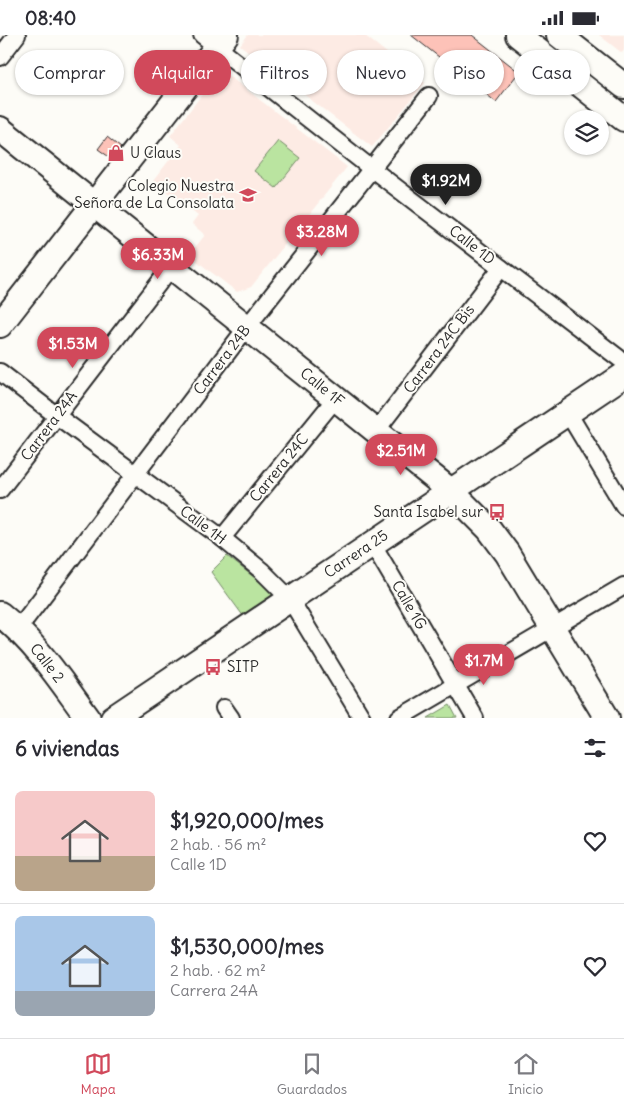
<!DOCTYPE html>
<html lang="es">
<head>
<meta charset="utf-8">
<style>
	body { margin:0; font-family:Delius,sans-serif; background:#f7f7f7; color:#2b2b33; height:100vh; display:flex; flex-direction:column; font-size:19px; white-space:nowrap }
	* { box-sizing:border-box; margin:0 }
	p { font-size:16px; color:#7c7c81 }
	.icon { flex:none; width:28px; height:28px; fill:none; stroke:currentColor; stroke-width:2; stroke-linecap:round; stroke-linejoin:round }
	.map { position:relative; height:683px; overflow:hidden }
	.details { display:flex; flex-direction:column; background:#fff; flex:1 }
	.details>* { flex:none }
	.top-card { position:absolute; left:15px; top:15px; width:595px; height:45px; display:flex; gap:10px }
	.controls { position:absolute; left:564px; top:75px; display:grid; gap:10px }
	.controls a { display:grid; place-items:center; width:45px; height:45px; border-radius:50%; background:#fff; box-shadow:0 1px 4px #0004; font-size:25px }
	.price { position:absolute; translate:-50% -42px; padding:0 11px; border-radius:18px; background:#d1495b; color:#fff; font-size:16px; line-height:32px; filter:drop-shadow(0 1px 2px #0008) }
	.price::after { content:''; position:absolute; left:50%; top:30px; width:15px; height:11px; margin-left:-8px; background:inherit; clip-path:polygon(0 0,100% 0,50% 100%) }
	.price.current { background:#222; color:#fff }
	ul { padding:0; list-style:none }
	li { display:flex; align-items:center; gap:15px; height:125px; padding:0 15px }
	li+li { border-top:1px solid #e1e1e2 }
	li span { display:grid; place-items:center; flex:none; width:140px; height:100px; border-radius:8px; color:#555 }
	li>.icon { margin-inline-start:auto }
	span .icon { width:60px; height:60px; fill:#fffc; stroke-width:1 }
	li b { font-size:21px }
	h2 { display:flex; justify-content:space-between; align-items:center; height:60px; padding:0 15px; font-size:21px }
	.tag { padding:0 18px; border-radius:22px; background:#fff; box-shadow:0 1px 4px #0004; font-size:18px; line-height:45px }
	.tag.current { background:#d1495b; color:#fff }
	.status { display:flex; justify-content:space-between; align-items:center; height:35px; padding:0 25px; background:#fff; direction:ltr }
	.status svg { height:14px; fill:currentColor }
	.dock { display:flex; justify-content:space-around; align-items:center; height:70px; border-top:1px solid #e1e1e2; background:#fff; font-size:14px; color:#7c7c81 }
	.dock a { display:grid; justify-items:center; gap:2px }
	.dock .current { color:#d1495b }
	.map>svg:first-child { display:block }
</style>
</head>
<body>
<div class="status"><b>08:40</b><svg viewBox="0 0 49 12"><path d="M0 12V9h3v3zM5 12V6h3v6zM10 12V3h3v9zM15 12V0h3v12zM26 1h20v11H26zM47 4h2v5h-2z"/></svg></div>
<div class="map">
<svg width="624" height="683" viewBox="0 0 624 683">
	<rect width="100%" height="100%" fill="#fdfcf7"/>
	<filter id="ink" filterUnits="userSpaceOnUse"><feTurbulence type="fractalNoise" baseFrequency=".02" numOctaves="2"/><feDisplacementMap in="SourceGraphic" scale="10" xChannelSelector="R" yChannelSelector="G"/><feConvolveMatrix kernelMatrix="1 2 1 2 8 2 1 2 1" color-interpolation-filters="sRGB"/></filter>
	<g filter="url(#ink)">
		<!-- built -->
		<g fill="#fdebe4">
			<polygon points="248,0 364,0 425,48 372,112 240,10"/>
			<polygon points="599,0 624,0 624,15 622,18"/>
			<polygon points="221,35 347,132 251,252 237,257 189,220 205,200 192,189 198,181 153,146 181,110 170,101"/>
		</g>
		<!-- green -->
		<g fill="#bae4a0" stroke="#728866">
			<polygon points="278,106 300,123 276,153 254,136"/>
			<polygon points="227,521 275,559 244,582 211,537"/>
			<polygon points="450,670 457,683 428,683"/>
		</g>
		<!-- building -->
		<g fill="#fdc2b8" stroke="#2b2b2b">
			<polygon points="411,0 472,0 519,37 496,67"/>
			<polygon points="107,102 121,113 112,124 98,114"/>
		</g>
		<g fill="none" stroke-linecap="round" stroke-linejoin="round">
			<!-- street casing -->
			<g stroke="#2b2b2b" stroke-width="20">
				<g id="street">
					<polyline points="202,0 372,134 624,327"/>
					<polyline points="0,22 17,0"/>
					<polyline points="0,337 57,381 222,503 262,536 290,564 362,683"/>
					<polyline points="568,378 624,471"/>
					<polyline points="376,396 501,233"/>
					<polyline points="0,455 172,231"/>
					<polyline points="222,503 336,363"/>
					<polyline points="372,508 475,683"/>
					<polyline points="18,594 247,292 429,61"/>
					<polyline points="224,673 231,683"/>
					<polyline points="399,683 624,551"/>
				</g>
			</g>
			<!-- secondary casing -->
			<g stroke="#2b2b2b" stroke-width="28">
				<g id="secondary">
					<polyline points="518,0 624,84"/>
					<polyline points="559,0 624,51"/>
					<polyline points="0,94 452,457 489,494 507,518 607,683"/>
					<polyline points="0,290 226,0"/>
					<path d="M0,579C37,609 60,645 88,683"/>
					<path d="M113,683C283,568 454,455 624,340"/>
				</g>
			</g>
			<!-- street -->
			<use href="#street" stroke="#fdfcf7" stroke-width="16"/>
			<!-- secondary -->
			<use href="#secondary" stroke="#fdfcf7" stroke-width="24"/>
		</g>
	</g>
	<!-- icons -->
	<defs>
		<g id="shop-bare" transform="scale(1.35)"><path d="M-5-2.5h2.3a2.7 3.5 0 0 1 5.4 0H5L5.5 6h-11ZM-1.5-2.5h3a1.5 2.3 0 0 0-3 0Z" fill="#d1495b" stroke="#fdfcf7" stroke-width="2.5" paint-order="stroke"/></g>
		<g id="university-bare" transform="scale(1.35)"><path d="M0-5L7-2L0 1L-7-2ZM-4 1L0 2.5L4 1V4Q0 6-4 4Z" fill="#d1495b" stroke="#fdfcf7" stroke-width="2.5" paint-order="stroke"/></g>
		<g id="bus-bare" transform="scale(1.35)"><path d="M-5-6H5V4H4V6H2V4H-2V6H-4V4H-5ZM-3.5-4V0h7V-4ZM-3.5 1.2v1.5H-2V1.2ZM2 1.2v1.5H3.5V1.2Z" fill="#d1495b" stroke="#fdfcf7" stroke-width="2.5" paint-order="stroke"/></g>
	</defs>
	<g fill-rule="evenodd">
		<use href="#shop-bare" x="116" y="118"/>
		<use href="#university-bare" x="248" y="160"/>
		<use href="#bus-bare" x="497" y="477"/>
		<use href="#bus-bare" x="213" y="632"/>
	</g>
	<g text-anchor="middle" stroke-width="4" stroke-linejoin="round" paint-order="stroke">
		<!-- poi labels -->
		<g font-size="15" fill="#2b2b2b" stroke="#fdfcf7" text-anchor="start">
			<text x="130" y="123">U Claus</text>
			<text x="234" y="156" text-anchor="end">Colegio Nuestra<tspan x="234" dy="17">Señora de La Consolata</tspan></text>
			<text x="483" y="482" text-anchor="end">Santa Isabel sur</text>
			<text x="227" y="637">SITP</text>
		</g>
		<!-- street labels -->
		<g font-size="15" fill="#2b2b2b" stroke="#fdfcf7">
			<text transform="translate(472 210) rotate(38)" y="5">Calle 1D</text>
			<text transform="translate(439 314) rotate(-53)" y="5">Carrera 24C Bis</text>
			<text transform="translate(222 325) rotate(-53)" y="5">Carrera 24B</text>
			<text transform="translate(322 352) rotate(39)" y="5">Calle 1F</text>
			<text transform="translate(49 391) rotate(-53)" y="5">Carrera 24A</text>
			<text transform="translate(279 433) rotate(-51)" y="5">Carrera 24C</text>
			<text transform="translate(203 490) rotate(37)" y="5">Calle 1H</text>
			<text transform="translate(356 519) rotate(-34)" y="5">Carrera 25</text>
			<text transform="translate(409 570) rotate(60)" y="5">Calle 1G</text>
			<text transform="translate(47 628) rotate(52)" y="5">Calle 2</text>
		</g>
	</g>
</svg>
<div class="controls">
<a><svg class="icon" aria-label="layers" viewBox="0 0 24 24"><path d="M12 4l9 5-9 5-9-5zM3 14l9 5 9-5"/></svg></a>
</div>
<b class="price current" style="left:446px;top:171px">$1.92M</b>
<b class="price" style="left:322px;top:222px">$3.28M</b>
<b class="price" style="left:158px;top:245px">$6.33M</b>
<b class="price" style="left:73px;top:334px">$1.53M</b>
<b class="price" style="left:401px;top:441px">$2.51M</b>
<b class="price" style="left:484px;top:651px">$1.7M</b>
<div class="top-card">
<a class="tag">Comprar</a>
<a class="tag current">Alquilar</a>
<a class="tag">Filtros</a>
<a class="tag">Nuevo</a>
<a class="tag">Piso</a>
<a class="tag">Casa</a>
</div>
</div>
<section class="details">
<h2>6 viviendas<svg class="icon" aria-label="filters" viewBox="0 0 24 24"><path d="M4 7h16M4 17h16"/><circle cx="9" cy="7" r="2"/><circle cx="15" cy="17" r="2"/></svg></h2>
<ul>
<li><span style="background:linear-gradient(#f6c9c9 65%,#b9a48a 0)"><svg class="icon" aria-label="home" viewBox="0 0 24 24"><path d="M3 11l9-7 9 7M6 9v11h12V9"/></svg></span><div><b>$1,920,000/mes</b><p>2 hab. · 56 m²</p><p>Calle 1D</p></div><svg class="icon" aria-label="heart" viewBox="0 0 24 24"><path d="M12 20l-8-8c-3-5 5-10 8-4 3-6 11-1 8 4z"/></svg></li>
<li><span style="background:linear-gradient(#a9c7e8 75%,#9aa5b1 0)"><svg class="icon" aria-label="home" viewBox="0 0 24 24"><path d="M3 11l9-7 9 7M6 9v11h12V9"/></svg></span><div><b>$1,530,000/mes</b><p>2 hab. · 62 m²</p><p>Carrera 24A</p></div><svg class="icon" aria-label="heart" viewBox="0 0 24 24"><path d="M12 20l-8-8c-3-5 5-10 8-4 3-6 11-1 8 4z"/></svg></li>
</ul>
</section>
<nav class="dock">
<a class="current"><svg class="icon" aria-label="map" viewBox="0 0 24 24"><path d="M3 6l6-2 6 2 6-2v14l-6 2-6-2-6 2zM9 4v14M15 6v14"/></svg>Mapa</a>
<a><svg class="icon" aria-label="saved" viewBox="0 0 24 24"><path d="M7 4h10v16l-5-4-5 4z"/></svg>Guardados</a>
<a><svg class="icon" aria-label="home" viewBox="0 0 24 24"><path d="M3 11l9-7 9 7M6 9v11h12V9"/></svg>Inicio</a>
</nav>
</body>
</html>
